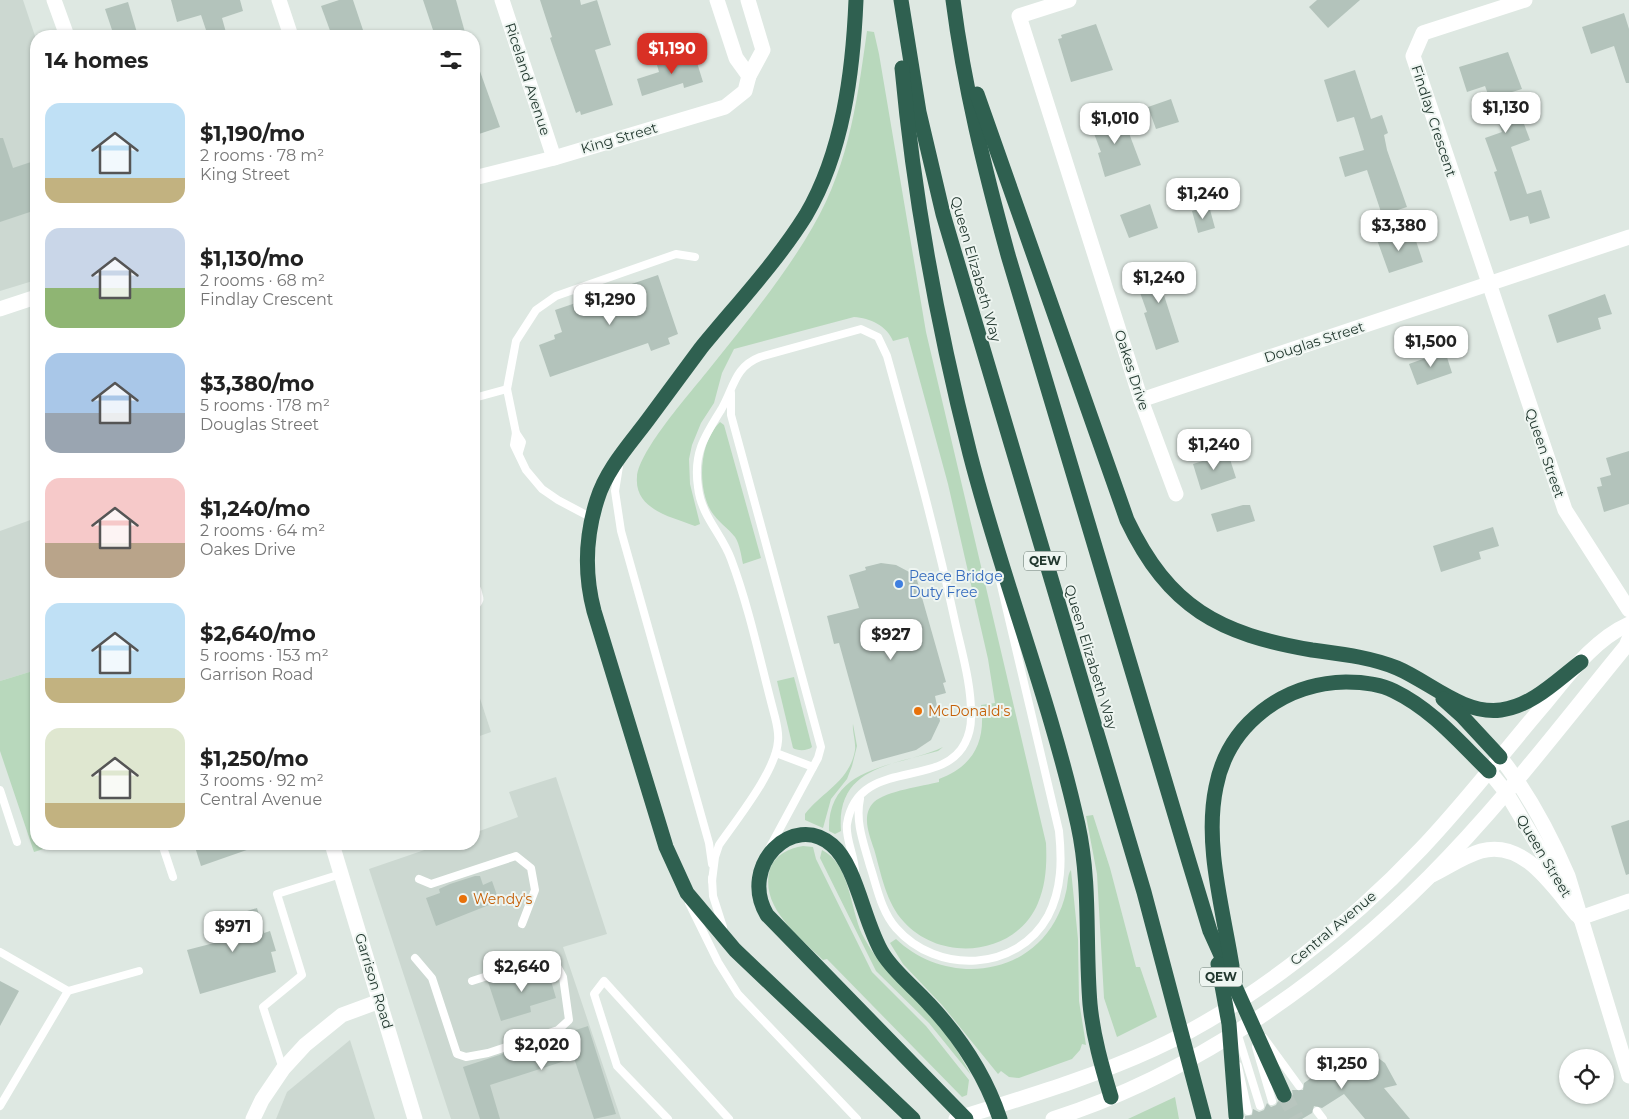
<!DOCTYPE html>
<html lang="en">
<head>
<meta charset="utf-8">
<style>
	body { margin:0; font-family:Montserrat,sans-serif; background:#f2f2f2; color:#222; height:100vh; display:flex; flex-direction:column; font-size:19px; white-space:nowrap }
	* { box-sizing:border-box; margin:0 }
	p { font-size:16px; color:#767676 }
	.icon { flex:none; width:28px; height:28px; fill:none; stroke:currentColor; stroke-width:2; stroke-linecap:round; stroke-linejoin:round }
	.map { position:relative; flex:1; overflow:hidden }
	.drawer { position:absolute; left:30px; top:30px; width:450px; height:820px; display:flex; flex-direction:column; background:#fff; border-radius:20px; box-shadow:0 1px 4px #0004 }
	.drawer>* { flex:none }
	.tools { position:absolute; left:1559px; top:1049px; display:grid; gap:10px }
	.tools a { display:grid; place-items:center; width:55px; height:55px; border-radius:50%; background:#fff; box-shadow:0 1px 4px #0004; font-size:25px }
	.price { position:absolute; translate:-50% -42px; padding:0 11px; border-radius:10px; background:#fff; color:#222; font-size:16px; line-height:32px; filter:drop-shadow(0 1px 2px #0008) }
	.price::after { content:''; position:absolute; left:50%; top:30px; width:15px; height:11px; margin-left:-8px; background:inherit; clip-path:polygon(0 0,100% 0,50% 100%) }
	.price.current { background:#d93025; color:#fff }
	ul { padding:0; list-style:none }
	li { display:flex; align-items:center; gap:15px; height:125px; padding:0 15px }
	li span { display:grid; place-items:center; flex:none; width:140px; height:100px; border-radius:15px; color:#555 }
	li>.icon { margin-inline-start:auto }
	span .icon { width:60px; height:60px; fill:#fffc; stroke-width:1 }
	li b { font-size:21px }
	h2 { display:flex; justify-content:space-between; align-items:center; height:60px; padding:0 15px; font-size:21px }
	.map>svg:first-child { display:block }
</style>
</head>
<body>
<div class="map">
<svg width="1629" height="1119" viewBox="0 0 1629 1119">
	<rect width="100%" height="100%" fill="#dee8e2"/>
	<!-- built -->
	<g fill="#ccd8d1">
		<polygon points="0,0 23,0 36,39 36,280 0,291"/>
		<polygon points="36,518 36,670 0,681 0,531"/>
		<polygon points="474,680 491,732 474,738"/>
		<polygon points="556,777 607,934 563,947 621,1119 451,1119 369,869 442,844 474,844 474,833 518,817 509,792"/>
		<polygon points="350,1040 375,1119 276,1119 287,1092"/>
	</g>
	<!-- green -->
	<g fill="#b8d8bc">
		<path d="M867,31L874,32L879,54L926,332L1046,843C1047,864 1046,884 1038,903C1016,956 941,963 904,922C886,903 881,873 874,849C869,834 861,815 874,802C886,791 923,786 939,782V779C974,766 986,741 981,705L995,703L988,659L948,484L908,337L893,341C887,326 870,318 854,317L734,349L722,373L714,403L701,423L692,445L689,459L690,484L700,524L695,526C672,517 634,510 637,477C639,450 692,391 710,368C743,327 777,285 805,240C848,172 856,109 867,31Z"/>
		<path d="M720,422L724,425L761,558L743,564C741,555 740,545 735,537C728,528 717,521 711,511C697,487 699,442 720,422Z"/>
		<polygon points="36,670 36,844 59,844 34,852 0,751 0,681"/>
		<path d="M794,677L812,747C808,751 797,751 793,748L777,681Z"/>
		<path d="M853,724L857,746L852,766L847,779L831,799L823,828L805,820V814C822,792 850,781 855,750C856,742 852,730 853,724Z"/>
		<path d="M943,747L938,751C890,765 836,768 841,831L835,834L829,831C827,763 900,768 943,747Z"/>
		<polygon points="1093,815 1110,868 1136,967 1140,967 1157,1017 1117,1037 1104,998 1097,874 1086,816"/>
		<path d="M803,846L813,847L816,859L872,972L926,1026L969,1080L967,1095L962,1097L827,959L823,960C799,936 759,907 770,869C775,855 789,848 803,846Z"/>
		<path d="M822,850C850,864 850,908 862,934C878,966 904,987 928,1012C946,1031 959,1053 971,1075L929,1023L876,971L820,858Z"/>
		<path d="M1071,870L1078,939L1079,1001L1086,1045L1082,1044L1080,1050L1072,1059L1019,1078L1009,1077L1001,1071L998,1074L942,1005L903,964L890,943L896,939C942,983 1022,980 1055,921C1060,912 1064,902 1066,892C1068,885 1067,875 1071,870Z"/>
		<polygon points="1175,1097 1179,1119 1128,1119"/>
	</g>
	<!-- building -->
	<g fill="#b3c3bb">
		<polygon points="171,0 240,0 243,11 222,18 227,36 208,36 201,15 177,22"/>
		<polygon points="339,0 353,0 365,36 332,36 321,6"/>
		<polygon points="423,0 456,0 466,36 435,36"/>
		<polygon points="540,0 580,0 581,5 597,0 611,45 595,50 613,105 581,115 580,111 576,113 550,38 552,37"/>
		<polygon points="1317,0 1360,0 1328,28 1309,7"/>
		<polygon points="128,2 138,36 114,36 105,9"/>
		<polygon points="1624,13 1629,29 1629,83 1626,83 1614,46 1591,54 1582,27"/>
		<polygon points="1096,24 1113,70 1071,82 1058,39 1062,38 1061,35"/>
		<polygon points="1508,52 1522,89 1512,92 1530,140 1511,147 1527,194 1541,190 1550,218 1530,224 1528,216 1510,221 1494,172 1497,171 1485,138 1502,132 1485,86 1467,92 1459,67"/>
		<polygon points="694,53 703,82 684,88 683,83 642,96 637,79 659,72 657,65"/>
		<polygon points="477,63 500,127 476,135 474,127 474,64"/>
		<polygon points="1355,70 1371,119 1382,115 1388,133 1384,135 1387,150 1407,207 1382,215 1367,170 1345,177 1339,157 1364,150 1354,117 1337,122 1324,80"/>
		<polygon points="1171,99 1179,122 1156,129 1148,107"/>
		<polygon points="1121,112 1141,165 1105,177 1098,153 1101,152 1090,123"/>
		<polygon points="0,138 3,138 13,168 31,162 36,178 36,210 0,222"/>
		<polygon points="1150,204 1158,228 1129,238 1120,215"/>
		<polygon points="1209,206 1215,228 1198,233 1192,211"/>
		<polygon points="1392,232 1395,241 1414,235 1423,262 1389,273 1376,237"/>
		<polygon points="1173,263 1180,283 1162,289 1179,342 1156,350 1144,313 1147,312 1134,276"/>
		<polygon points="658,275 678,334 668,338 670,344 651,351 648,343 550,377 539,345 555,339 554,335 562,332 555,310"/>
		<polygon points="1605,294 1612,314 1598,318 1601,329 1557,343 1548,315"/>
		<polygon points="1445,351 1452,373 1417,385 1409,364"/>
		<polygon points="1629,451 1629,504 1604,512 1597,487 1602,486 1600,478 1611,475 1606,458"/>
		<polygon points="1228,453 1236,478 1201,490 1193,464"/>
		<polygon points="1243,505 1250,505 1255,521 1217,532 1211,514"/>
		<polygon points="1493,527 1499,546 1479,552 1481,559 1441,572 1433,546"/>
		<polygon points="881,563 896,565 913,574 917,580 946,682 943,683 946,693 935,696 940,721 931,740 916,750 872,762 839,643 834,644 827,616 859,608 849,575 866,570 865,567"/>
		<polygon points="1629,820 1629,874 1626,875 1611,826"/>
		<polygon points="194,844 257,844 258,846 201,866"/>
		<polygon points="475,876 480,876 483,885 492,881 499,901 436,926 426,898 440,893 439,889 450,884"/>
		<polygon points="257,908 264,933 270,931 276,951 271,952 276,972 200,994 187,950 214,943 208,923"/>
		<polygon points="547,967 556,998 530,1006 531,1012 501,1021 488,982"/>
		<polygon points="0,981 19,991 0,1026"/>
		<polygon points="588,1026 616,1114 594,1119 574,1058 490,1085 500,1119 480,1119 463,1067"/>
		<polygon points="1335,1048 1342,1056 1351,1049 1357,1069 1366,1049 1385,1063 1397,1085 1384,1088 1410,1119 1365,1119 1344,1094 1322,1108 1314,1106 1312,1113 1302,1119 1245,1119 1245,1116 1252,1115 1253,1109 1259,1112 1264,1110 1267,1103 1271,1107 1276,1105 1278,1101 1283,1104 1288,1103 1293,1096 1292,1090 1303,1090 1304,1083 1323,1070 1317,1063"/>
	</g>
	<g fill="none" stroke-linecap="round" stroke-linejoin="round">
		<!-- highway-tunnel -->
		<polyline stroke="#b8c5be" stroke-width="15" stroke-dasharray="15 8" stroke-linecap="butt" points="1284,1095 1297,1119"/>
		<!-- lane -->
		<g stroke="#fff" stroke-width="8">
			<polyline points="731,393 731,415 821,747 818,758 770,847"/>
			<polyline points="474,398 507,389"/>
			<polyline points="516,433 522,442 519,452"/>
			<polyline points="619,466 615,491 621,531 709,843 712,864"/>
			<polyline points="592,518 558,500 542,489 526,470 514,445 516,433 507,389 516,341 536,310 556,296 676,254 695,257"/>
			<polyline points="776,753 813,767"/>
			<polyline points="0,790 17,842"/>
			<path d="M860,799C855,822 864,844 870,866C877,887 881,911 896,928C937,975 1017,972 1048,916C1062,889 1062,860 1059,831L1000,581"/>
			<polyline points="162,844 173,877"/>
			<polyline points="712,878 713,896 723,927"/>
			<polyline points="419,879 431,884 516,856 531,868 535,890 522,924"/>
			<path d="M712,881L715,857L719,845C737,819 776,771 778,741C779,733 777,725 775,717C761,665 750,610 731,559C722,534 701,516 698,487C693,454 704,437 721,410C734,388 734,367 760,357L861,329L878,337L887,356C911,443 935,529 954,617C961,650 972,684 971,718C971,727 969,735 965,743C942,790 858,756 847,824C845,839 855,856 855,872"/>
			<polyline points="689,903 718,962 738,994 857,1119"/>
			<polyline points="0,952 68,991"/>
			<polyline points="415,958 432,978 457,1054 466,1057 488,1053 558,1030 569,1020 563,977 553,959 540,959 472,981"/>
			<polyline points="1236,1029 1260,1106"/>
			<polyline points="1264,1038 1299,1086"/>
			<polyline points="1256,1047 1272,1101"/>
			<polyline points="1238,1066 1248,1111"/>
			<polyline points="283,1069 263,1007 302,975 277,894 341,874"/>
			<polyline points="0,1106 68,991 139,971"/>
			<polyline points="1317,1111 1323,1119"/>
			<polyline points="668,1119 617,1066 594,994 604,981 729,1119"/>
		</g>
		<!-- street -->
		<g stroke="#fff" stroke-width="15">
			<polyline points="279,0 291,36"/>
			<polyline points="502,0 554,158"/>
			<polyline points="717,0 736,58 749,76"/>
			<polyline points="1069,0 1019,16 1141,400 1176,494"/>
			<polyline points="1525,0 1423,33 1413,56 1565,510 1629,610"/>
			<polyline points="474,178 554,158 725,107 745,91 749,76 763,50 748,0"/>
			<polyline points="0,309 36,297"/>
			<polyline points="1141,400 1629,237"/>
			<polyline points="474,591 476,599 474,602"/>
			<path d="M1500,757C1528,793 1550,834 1568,876L1629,1076"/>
			<polyline points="1489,771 1506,792 1563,888"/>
			<path d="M1432,875C1448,867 1464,856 1481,851C1524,839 1553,887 1577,915"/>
			<polyline points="1580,918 1629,901"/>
		</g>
		<!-- secondary -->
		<g stroke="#fff" stroke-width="15">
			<polyline points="54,0 67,36"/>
			<polyline points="332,844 415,1119"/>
			<polyline points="253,1119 262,1100 283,1069 305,1045 342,1015 380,1001"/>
			<path d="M956,1119C1022,1098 1091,1078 1154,1049C1248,1006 1350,924 1421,849C1464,804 1502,754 1543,706C1568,676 1593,640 1629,624"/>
			<path d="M1053,1119C1195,1073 1324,982 1429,877C1501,805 1562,724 1626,646L1629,639"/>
		</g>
		<!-- highway -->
		<g stroke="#2f6050" stroke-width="15">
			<path d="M856,0C853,72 843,152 806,215C776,263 737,304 701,348C683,372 665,397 647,421C629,445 606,470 597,500C585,538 584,573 594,611L666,847L687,893L735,950L913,1119"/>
			<polyline points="901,0 919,112 943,214 1144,892 1204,1119"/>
			<path d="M953,0C964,86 985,171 1008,255L1190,865L1210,931L1284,1095"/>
			<path d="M902,68C914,198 938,328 970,454C1002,579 1050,699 1078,825C1091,884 1085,945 1090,1004C1093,1036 1102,1067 1111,1097"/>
			<path d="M977,94L1127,520C1169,608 1219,634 1312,650C1341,654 1370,657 1397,668C1430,682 1463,715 1501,710C1532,706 1556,681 1581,662"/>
			<polyline points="1443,699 1462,716 1500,757"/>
			<polyline points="1218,964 1229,1024 1236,1116"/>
			<path d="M1232,966C1223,909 1204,844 1216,787C1228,724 1284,683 1346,682C1362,682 1380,684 1394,691C1433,710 1459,742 1489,771"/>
			<path d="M966,1119L767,915C738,866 793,811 832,845C857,866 864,924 883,954C895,973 914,987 929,1004C961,1038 985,1074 1000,1119"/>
		</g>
	</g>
	<!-- markers -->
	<circle fill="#3f7fe0" stroke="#eef5f1" stroke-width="2" cx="899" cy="584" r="5"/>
	<g fill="#e8710a" stroke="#eef5f1" stroke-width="2">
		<circle cx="918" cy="711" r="5"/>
		<circle cx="463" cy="899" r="5"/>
	</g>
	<g text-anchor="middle" stroke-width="4" stroke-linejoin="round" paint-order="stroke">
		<!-- shield labels -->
		<g fill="#eef5f1" stroke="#5e7068" stroke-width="1">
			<rect x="1024" y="551.5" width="42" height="19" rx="4"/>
			<rect x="1200" y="967.5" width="42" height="19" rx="4"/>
		</g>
		<g font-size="12" font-weight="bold" fill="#21372e">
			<text x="1045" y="565">QEW</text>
			<text x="1221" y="981">QEW</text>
		</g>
		<!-- street labels -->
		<g font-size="14" fill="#21372e" stroke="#eef5f1">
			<text transform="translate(528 79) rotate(72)" y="5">Riceland Avenue</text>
			<text transform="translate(1434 121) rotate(72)" y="5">Findlay Crescent</text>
			<text transform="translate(619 138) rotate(-16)" y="5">King Street</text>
			<text transform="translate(976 269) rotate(74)" y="5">Queen Elizabeth Way</text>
			<text transform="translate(1314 342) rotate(-18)" y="5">Douglas Street</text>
			<text transform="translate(1132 370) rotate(72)" y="5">Oakes Drive</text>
			<text transform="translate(1545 453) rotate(71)" y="5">Queen Street</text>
			<text transform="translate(1091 657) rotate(73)" y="5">Queen Elizabeth Way</text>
			<text transform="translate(1544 856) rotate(59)" y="5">Queen Street</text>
			<text transform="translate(1333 928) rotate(-40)" y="5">Central Avenue</text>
			<text transform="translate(374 981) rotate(73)" y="5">Garrison Road</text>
		</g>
		<!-- shop labels -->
		<g font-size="14" fill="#366cbe" stroke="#eef5f1" text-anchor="start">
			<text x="909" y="581">Peace Bridge<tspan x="909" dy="16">Duty Free</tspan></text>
		</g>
		<!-- food labels -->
		<g font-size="14" fill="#c56008" stroke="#eef5f1" text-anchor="start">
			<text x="928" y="716">McDonald's</text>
			<text x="473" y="904">Wendy's</text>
		</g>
	</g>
</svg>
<div class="tools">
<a><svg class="icon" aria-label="locate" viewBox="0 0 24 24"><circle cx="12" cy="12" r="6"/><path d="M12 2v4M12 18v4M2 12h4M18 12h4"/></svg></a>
</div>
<b class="price current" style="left:672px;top:75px">$1,190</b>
<b class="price" style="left:1506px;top:134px">$1,130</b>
<b class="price" style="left:1115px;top:145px">$1,010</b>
<b class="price" style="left:1203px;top:220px">$1,240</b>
<b class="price" style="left:1399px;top:252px">$3,380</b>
<b class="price" style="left:1159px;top:304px">$1,240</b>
<b class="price" style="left:610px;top:326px">$1,290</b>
<b class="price" style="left:1431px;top:368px">$1,500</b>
<b class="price" style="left:1214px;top:471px">$1,240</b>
<b class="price" style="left:891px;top:661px">$927</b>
<b class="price" style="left:233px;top:953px">$971</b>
<b class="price" style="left:522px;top:993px">$2,640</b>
<b class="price" style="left:542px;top:1071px">$2,020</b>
<b class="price" style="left:1342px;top:1090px">$1,250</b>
<section class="drawer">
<h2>14 homes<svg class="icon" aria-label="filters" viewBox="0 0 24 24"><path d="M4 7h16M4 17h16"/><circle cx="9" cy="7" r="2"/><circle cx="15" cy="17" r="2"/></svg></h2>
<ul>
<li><span style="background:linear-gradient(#bfe0f5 75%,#c2b280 0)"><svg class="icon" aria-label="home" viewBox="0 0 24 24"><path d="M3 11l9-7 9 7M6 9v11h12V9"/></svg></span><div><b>$1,190/mo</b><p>2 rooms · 78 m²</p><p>King Street</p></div></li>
<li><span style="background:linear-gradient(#c9d6e8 60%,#8fb573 0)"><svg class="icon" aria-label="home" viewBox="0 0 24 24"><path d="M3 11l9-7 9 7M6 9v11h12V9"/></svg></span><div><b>$1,130/mo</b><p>2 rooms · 68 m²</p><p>Findlay Crescent</p></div></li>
<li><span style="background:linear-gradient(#a9c7e8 60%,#9aa5b1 0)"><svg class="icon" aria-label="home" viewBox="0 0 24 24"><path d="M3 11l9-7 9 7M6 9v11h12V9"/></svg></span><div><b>$3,380/mo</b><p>5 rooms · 178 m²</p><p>Douglas Street</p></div></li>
<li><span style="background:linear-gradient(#f6c9c9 65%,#b9a48a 0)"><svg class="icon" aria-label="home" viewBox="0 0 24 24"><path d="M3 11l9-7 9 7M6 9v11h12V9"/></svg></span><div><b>$1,240/mo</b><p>2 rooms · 64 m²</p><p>Oakes Drive</p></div></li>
<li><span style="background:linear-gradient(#bfe0f5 75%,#c2b280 0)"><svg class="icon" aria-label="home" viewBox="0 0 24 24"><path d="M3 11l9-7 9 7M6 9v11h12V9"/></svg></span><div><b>$2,640/mo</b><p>5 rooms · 153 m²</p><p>Garrison Road</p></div></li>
<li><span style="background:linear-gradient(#dfe7d0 75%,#c2b280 0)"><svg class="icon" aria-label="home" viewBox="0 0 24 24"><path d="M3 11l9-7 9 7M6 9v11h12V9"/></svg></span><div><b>$1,250/mo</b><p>3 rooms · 92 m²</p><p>Central Avenue</p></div></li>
</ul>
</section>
</div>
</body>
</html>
